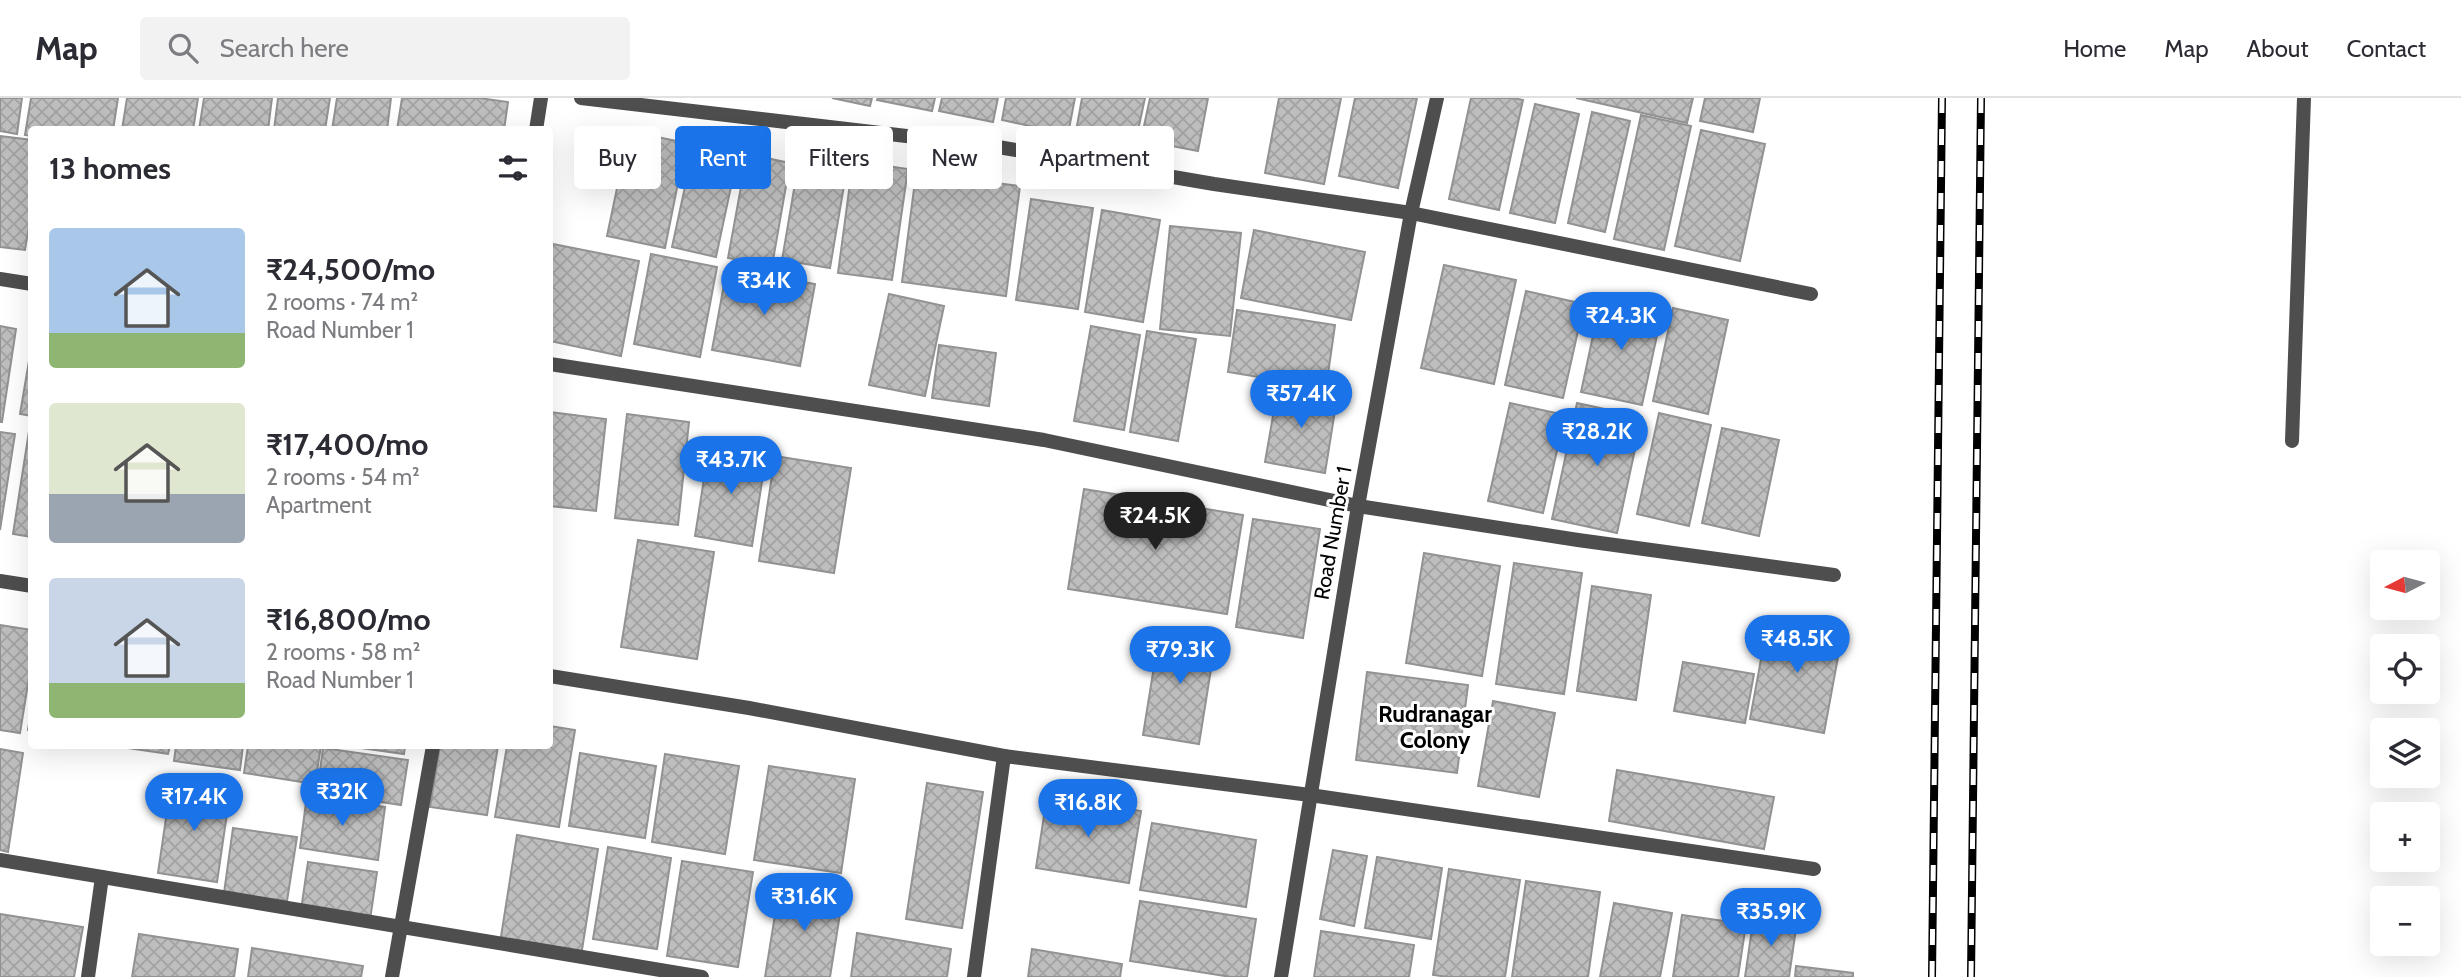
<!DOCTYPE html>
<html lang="en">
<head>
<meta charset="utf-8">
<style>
	body { margin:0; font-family:Cabin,sans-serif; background:#f2f2f3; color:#2b2b33; height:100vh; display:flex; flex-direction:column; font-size:26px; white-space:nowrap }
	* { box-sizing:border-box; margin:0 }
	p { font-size:23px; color:#7c7c81 }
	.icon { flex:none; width:38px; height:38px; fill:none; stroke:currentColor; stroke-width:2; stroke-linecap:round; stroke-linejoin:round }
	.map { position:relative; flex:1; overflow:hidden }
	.sheet { position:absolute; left:28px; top:28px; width:525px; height:623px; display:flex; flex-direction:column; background:#fff; border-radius:7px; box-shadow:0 7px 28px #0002 }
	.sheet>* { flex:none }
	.hud { position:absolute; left:574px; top:28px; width:665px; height:63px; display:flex; gap:14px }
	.needle { width:46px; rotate:264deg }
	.fabs { position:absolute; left:2370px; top:452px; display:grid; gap:14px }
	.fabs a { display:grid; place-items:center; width:70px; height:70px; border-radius:7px; background:#fff; box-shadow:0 7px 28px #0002; font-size:35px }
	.price { position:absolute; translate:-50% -60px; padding:0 16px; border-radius:24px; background:#1a73e8; color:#fff; font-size:23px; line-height:46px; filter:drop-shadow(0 2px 4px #0008) }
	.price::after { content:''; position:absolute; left:50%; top:42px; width:21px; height:16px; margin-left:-10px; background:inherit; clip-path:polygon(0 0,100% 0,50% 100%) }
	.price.active { background:#222; color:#fff }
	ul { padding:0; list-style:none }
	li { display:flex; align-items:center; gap:21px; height:175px; padding:0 21px }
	li span { display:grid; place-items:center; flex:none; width:196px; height:140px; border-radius:7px; color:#555 }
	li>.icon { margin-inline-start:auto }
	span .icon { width:84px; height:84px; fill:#fffc; stroke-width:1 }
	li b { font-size:30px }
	h2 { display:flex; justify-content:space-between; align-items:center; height:84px; padding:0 21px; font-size:30px }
	.chip { padding:0 24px; border-radius:7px; background:#fff; box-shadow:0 7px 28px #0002; font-size:24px; line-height:63px }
	.chip.active { background:#1a73e8; color:#fff }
	header { display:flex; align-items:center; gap:42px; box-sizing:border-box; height:98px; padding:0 35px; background:#fff; border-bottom:2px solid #e1e1e2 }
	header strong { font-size:33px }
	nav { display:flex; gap:38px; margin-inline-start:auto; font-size:24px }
	.search { width:490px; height:63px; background:#f2f2f3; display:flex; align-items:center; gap:18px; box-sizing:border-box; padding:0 24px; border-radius:7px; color:#7c7c81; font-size:26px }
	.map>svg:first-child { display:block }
</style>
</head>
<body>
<header>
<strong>Map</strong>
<div class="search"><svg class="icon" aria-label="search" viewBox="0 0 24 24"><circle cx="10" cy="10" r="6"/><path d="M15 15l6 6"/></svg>Search here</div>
<nav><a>Home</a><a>Map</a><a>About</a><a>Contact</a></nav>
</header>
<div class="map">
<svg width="2461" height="879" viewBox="0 0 2461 879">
	<defs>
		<pattern id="building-cross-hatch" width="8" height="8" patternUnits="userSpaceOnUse" patternTransform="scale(1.75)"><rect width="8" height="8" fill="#bebebe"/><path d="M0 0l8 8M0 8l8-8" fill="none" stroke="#a2a2a2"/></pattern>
	</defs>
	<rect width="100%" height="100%" fill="#fff"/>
	<!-- building -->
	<g fill="url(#building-cross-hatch)" stroke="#929292" stroke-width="2">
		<polygon points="0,0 22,0 17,36 0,33"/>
		<polygon points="31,0 118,0 113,32 32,32 32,38 25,37"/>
		<polygon points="127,0 198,0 193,32 122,32"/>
		<polygon points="204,0 272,0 268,32 199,32"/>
		<polygon points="278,0 330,0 325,32 274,32"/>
		<polygon points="337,0 391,0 387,32 332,32"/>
		<polygon points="402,0 479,0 508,4 504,32 397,32"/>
		<polygon points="832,0 872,0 870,8"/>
		<polygon points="878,0 935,0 932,13 877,2"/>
		<polygon points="942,0 998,0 993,24 939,13"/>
		<polygon points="1006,0 1075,0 1068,36 1002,22"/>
		<polygon points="1082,0 1145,0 1134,51 1075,39"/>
		<polygon points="1150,0 1208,0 1198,53 1141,42"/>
		<polygon points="1279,0 1341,0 1324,86 1265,75"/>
		<polygon points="1355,0 1417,0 1398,90 1339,78"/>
		<polygon points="1471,0 1513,0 1523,2 1499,112 1449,101"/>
		<polygon points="1576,0 1693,0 1687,25"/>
		<polygon points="1705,0 1760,0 1753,34 1700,23"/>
		<polygon points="1535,6 1579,16 1555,125 1510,115"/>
		<polygon points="1592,14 1630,23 1605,134 1568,125"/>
		<polygon points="1641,17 1691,28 1664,152 1614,141"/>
		<polygon points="1701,32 1765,46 1740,163 1675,148"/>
		<polygon points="629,33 686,45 665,150 607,138"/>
		<polygon points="0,38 32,42 32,110 25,152 0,149"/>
		<polygon points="694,47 738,56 716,159 672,149"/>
		<polygon points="747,56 790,65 772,168 728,160"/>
		<polygon points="799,62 847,70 830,170 782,162"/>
		<polygon points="853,63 908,71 892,182 838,175"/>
		<polygon points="916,75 1020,88 1006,198 902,184"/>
		<polygon points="1031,101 1093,110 1078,211 1016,202"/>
		<polygon points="1102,112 1160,122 1143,224 1085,214"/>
		<polygon points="1170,128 1241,135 1230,238 1160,231"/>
		<polygon points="1254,132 1365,154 1351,222 1241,200"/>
		<polygon points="553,146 639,163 621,258 550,243 550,162"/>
		<polygon points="651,156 717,169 700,259 634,246"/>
		<polygon points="1444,167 1516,182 1494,286 1421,270"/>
		<polygon points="727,170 815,186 800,268 712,252"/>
		<polygon points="1526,193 1584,206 1563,300 1505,287"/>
		<polygon points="889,196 944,208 925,298 869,287"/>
		<polygon points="1601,200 1662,214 1642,307 1581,294"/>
		<polygon points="1673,210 1728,222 1708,316 1653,303"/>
		<polygon points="1237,212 1335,227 1326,290 1228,274"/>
		<polygon points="0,228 16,231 2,324 0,324"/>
		<polygon points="1091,228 1140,237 1124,332 1074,323"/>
		<polygon points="1147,233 1196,241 1178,343 1130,334"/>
		<polygon points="32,245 32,318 20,316"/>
		<polygon points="939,247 996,255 989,308 932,300"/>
		<polygon points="1278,289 1337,300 1325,375 1265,364"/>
		<polygon points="1510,305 1565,317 1543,415 1488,403"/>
		<polygon points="1577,305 1642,319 1617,435 1552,421"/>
		<polygon points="550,314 606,321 596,413 550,408"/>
		<polygon points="1659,315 1711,327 1689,428 1637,416"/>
		<polygon points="627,316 689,324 678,427 615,420"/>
		<polygon points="1722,330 1779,342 1759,438 1702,425"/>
		<polygon points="29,333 32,333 32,439 13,436"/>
		<polygon points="0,334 15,336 0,432"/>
		<polygon points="709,349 766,358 752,448 695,438"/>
		<polygon points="775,358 851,370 834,475 759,463"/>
		<polygon points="1084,391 1243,417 1227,516 1068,491"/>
		<polygon points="1253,421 1320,431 1303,540 1236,529"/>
		<polygon points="638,442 714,454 697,561 621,549"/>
		<polygon points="1424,455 1500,468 1482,578 1406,565"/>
		<polygon points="1514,465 1582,475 1564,596 1496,586"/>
		<polygon points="1592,488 1651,497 1636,602 1577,593"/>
		<polygon points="1769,518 1843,532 1824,635 1750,621"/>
		<polygon points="0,527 32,532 32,561 20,635 0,632"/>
		<polygon points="1160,531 1216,540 1199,646 1143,637"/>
		<polygon points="1683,564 1754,576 1745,625 1674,613"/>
		<polygon points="1367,574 1468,587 1457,675 1356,662"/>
		<polygon points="1493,603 1555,615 1539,699 1478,688"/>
		<polygon points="32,608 32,633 28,632"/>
		<polygon points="550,628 575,632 559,729 495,719 507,648 550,648"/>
		<polygon points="114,648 170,648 168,656"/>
		<polygon points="176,648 243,648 240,672 174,663"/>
		<polygon points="248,648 321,648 315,686 244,675"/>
		<polygon points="347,648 405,648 404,656"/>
		<polygon points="440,648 498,648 487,717 430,709"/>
		<polygon points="323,650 408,662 401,707 317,694"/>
		<polygon points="0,651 23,655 8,754 0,752"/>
		<polygon points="580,655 656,668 645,740 569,728"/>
		<polygon points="665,656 739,668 725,756 652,744"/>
		<polygon points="769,668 855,681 841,775 754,762"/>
		<polygon points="1617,672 1774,699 1764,751 1609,723"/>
		<polygon points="927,685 983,694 962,830 906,821"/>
		<polygon points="171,686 230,695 217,784 158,775"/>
		<polygon points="307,697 385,709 378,762 300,750"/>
		<polygon points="1047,698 1141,713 1129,785 1036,770"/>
		<polygon points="1152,725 1256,742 1246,809 1140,792"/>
		<polygon points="233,730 297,739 287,803 224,795"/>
		<polygon points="517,737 598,751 581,858 500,845"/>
		<polygon points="608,749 671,760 657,851 593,841"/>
		<polygon points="1333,752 1367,758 1354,828 1320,821"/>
		<polygon points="1377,759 1442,770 1431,841 1365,830"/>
		<polygon points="682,763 753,774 738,869 667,858"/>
		<polygon points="308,764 377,774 370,822 301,812"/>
		<polygon points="1449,771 1520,782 1505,879 1449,879 1433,877"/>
		<polygon points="1526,783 1600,794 1588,879 1512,879"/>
		<polygon points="780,786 843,797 830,879 765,879"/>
		<polygon points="1140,803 1256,821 1247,879 1231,879 1130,863"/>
		<polygon points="1614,805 1672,815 1660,879 1600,879"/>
		<polygon points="0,816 83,829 74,879 0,879"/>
		<polygon points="1682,817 1746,826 1738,879 1673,879"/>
		<polygon points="1754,817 1797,824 1789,879 1745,879"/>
		<polygon points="1321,833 1414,847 1409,879 1314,879"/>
		<polygon points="857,835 951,851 947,879 851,879"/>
		<polygon points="139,836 238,851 234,879 132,879"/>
		<polygon points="252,850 363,868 361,879 248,879"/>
		<polygon points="1032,851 1122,866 1120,879 1028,879"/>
		<polygon points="1796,868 1853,875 1853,879 1795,879"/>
	</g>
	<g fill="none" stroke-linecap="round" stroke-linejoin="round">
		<!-- street -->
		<g stroke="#4e4e4e" stroke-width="14">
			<polyline points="581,0 992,48 1214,86 1411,115 1811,196"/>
			<polyline points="536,32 541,0"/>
			<polyline points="0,181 32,186"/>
			<polyline points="550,266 1044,342 1358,408 1578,442 1834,477"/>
			<polyline points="2292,343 2304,0"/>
			<polyline points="0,483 32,488"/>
			<polyline points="550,578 749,610 1004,658 1310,697 1814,771"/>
			<polyline points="0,762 702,879"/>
			<polyline points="88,879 102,779"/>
			<polyline points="392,879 433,648"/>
			<polyline points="974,879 1004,658"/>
			<polyline points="1281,879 1358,408 1411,115 1437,0"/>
		</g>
		<!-- rail casing -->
		<g stroke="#000" stroke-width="8">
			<g id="rail">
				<polyline points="1932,879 1942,0"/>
				<polyline points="1971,879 1981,0"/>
			</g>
		</g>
		<!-- rail -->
		<use href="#rail" stroke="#fff" stroke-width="5" stroke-dasharray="16" stroke-linecap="butt"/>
	</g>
	<g text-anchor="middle" stroke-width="6" stroke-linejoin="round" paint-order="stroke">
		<!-- street labels -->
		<g font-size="21" fill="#000" stroke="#fff">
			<text transform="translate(1333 435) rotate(-80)" y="7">Road Number 1</text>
		</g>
		<!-- neighbourhood labels -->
		<g font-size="23" font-weight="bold" fill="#000" stroke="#fff">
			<text x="1435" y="624">Rudranagar<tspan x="1435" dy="26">Colony</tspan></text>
		</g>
	</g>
</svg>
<div class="fabs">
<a><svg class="needle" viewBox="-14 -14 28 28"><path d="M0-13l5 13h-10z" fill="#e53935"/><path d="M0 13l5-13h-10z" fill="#7c7c81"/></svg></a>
<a><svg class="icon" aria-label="locate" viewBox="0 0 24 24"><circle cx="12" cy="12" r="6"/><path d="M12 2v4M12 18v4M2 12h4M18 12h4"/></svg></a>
<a><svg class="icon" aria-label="layers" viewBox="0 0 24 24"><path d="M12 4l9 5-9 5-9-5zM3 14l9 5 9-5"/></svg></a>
<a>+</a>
<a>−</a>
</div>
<b class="price" style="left:764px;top:219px">₹34K</b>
<b class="price" style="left:1621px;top:254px">₹24.3K</b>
<b class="price" style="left:1301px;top:332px">₹57.4K</b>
<b class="price" style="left:1597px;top:370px">₹28.2K</b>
<b class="price" style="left:731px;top:398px">₹43.7K</b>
<b class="price active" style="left:1155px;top:454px">₹24.5K</b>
<b class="price" style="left:1797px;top:577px">₹48.5K</b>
<b class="price" style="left:1180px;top:588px">₹79.3K</b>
<b class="price" style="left:342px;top:730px">₹32K</b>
<b class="price" style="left:194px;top:735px">₹17.4K</b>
<b class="price" style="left:1088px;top:741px">₹16.8K</b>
<b class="price" style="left:804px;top:835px">₹31.6K</b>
<b class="price" style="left:1771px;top:850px">₹35.9K</b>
<div class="hud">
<a class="chip">Buy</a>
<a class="chip active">Rent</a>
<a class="chip">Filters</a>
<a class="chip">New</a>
<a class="chip">Apartment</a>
</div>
<section class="sheet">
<h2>13 homes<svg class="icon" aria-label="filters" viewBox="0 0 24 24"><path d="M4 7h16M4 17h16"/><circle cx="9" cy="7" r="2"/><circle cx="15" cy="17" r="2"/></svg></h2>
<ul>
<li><span style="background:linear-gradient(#a9c7e8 75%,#8fb573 0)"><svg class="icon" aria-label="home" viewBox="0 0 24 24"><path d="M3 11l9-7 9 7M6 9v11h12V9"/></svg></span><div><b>₹24,500/mo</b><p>2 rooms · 74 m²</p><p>Road Number 1</p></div></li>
<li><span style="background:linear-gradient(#dfe7d0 65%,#9aa5b1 0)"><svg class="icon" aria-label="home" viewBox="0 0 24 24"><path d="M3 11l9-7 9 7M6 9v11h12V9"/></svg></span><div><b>₹17,400/mo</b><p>2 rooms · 54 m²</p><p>Apartment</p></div></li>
<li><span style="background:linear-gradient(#c9d6e8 75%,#8fb573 0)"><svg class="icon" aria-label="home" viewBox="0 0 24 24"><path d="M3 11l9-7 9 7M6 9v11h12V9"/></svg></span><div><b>₹16,800/mo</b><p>2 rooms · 58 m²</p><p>Road Number 1</p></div></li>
</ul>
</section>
</div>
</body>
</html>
